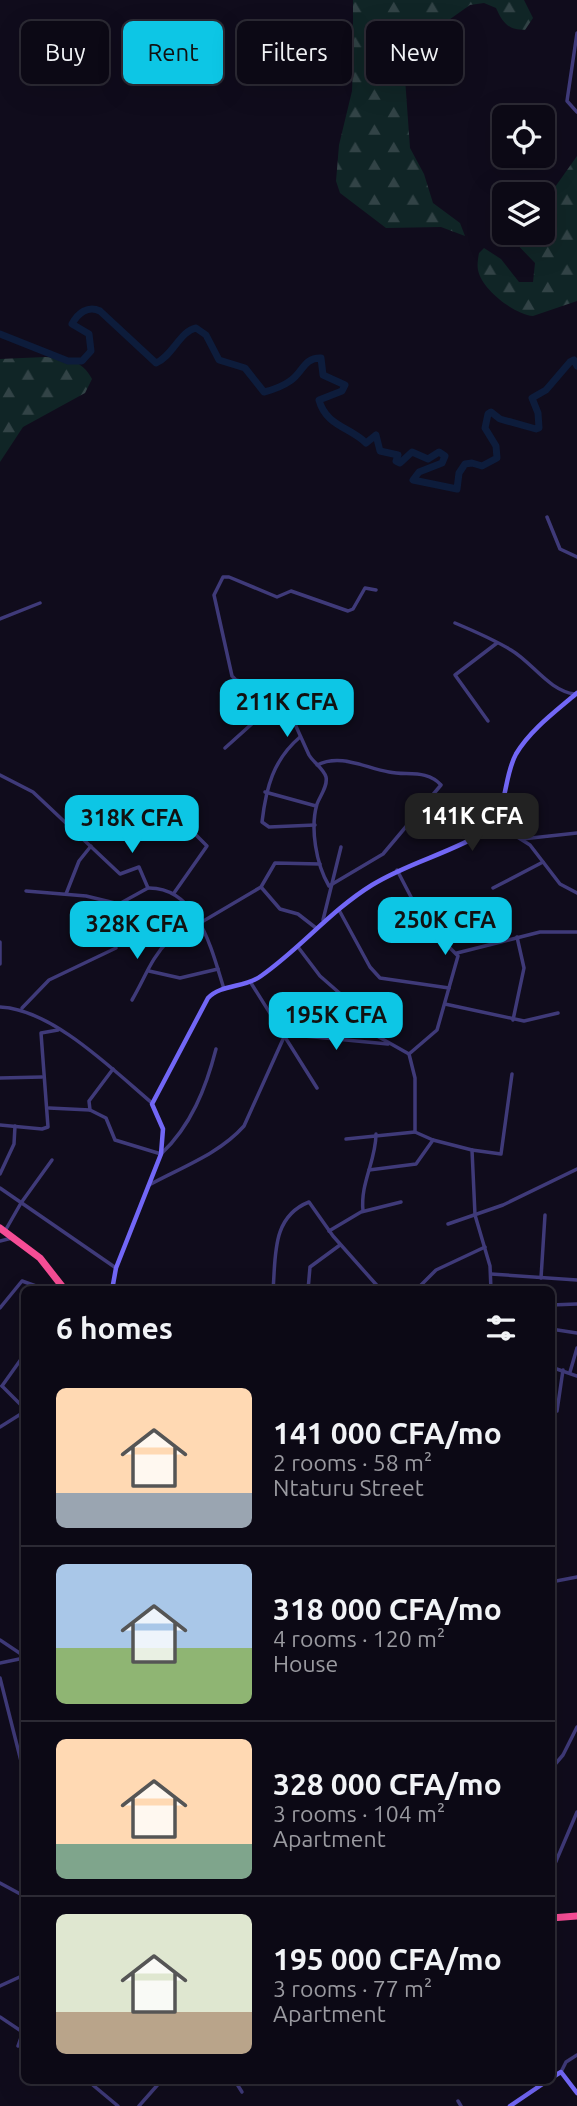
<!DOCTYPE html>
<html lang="en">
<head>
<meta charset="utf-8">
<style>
	body { margin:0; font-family:Ubuntu,sans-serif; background:#15121e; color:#f1f3f6; height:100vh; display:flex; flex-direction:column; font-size:26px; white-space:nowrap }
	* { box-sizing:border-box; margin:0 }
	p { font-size:23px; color:#9a9aa0 }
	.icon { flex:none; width:38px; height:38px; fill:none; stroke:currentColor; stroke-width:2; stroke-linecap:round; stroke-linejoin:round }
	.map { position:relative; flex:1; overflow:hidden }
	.details { position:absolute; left:21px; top:1286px; width:534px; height:798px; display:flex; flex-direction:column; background:#0c0915; border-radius:10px; box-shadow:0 7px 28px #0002,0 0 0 2px #2c2a34 }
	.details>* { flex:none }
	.banner { position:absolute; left:21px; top:21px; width:536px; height:63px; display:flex; gap:14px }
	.controls { position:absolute; left:492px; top:105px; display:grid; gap:14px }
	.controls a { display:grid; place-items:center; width:63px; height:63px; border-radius:10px; background:#0c0915; box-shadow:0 7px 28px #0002,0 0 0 2px #2c2a34; font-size:35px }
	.price { position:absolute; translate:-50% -60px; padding:0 16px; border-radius:14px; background:#0dc6e5; color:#111; font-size:23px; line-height:46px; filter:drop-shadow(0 2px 4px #0008) }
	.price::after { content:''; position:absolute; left:50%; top:42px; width:21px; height:16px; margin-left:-10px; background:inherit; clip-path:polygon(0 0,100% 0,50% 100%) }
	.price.on { background:#222; color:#fff }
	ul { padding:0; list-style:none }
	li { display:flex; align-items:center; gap:21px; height:175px; padding:0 35px }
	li+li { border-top:2px solid #2c2a34 }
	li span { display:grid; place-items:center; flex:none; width:196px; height:140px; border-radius:10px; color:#555 }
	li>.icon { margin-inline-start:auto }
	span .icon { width:84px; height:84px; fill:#fffc; stroke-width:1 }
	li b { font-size:30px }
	h2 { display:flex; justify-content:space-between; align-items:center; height:84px; padding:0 35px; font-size:30px }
	.chip { padding:0 24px; border-radius:10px; background:#0c0915; box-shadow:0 7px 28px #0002,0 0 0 2px #2c2a34; font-size:24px; line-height:63px }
	.chip.on { background:#0dc6e5; color:#111 }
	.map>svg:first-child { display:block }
</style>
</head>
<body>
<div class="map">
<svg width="577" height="2106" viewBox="0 0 577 2106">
	<defs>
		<pattern id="forest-firs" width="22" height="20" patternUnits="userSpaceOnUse" patternTransform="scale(1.75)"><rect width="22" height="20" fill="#102526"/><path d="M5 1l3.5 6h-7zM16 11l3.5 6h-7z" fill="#324346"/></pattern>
	</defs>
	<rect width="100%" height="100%" fill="#100c1c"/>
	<!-- forest -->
	<g fill="url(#forest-firs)">
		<path d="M353,0H524L533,18L525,30C508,30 503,23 496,8L484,3L470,5L436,29L405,78L410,148L424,174L433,203L460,223L465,236L441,227L386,228L340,193L336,181L339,145L352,91L353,62L348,49C325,43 319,61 298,67C288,53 288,45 300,32L342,34L353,26Z"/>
		<path d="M577,156V301L533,316C514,314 482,290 478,270C477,265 478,258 479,253L484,248L501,259L519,282H533L535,263L506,233H542L543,204Z"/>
		<path d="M45,357C66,359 82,359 92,379L85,393L23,427L0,462V359Z"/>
	</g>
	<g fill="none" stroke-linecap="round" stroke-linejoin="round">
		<!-- river -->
		<path stroke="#0d1c3b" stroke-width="7" d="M0,334L68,361H82L91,351L89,334L72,324C78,313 88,305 100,311L156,363C172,357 180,331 196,328L206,335L219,360L245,368L264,392C272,390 283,386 290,381C302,374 304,357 321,358L323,375L345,385L342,391L319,400C326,426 350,427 366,443L376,435L380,451L398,455L396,461L400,463L412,452L428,459L439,452L445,456L442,463L419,472L413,480L457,489L459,473L465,464L472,463L482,466L497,458L496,446L485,428L488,414L491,412L500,419L536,429L539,428L538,413L532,398L546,390L570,362L574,360L577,366"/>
		<!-- street -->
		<g stroke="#3f3a79" stroke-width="3.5">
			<polyline points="577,33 567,101 577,112"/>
			<polyline points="547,517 560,549 577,557"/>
			<polyline points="0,619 40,603"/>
			<path d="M455,623C474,631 493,639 511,650C533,663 549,691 575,694"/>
			<polyline points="488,721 455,675 497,643"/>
			<path d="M300,737C273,760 266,788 262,822L269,827L315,825"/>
			<polyline points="225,748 283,696"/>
			<path d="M317,765C341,753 365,768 389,772C406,776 427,769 441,785L383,854L329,886C316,864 310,828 317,804C320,796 328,786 326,777C324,769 313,762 309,755L280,691L236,680L232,676L214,595L223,577H229L277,597L291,591L348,611L353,609L365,588L376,590"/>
			<polyline points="0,775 33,792 120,874 139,867 148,888"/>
			<polyline points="265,792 316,806"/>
			<polyline points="495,823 530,845 560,884 577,893"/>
			<polyline points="522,839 577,833"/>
			<polyline points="397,870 424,922 458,956 437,1030 409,1054"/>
			<polyline points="261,887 280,909 298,914 316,928"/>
			<polyline points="493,888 543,862"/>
			<path d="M26,891L86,896L119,904L148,888C198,887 212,951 224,989"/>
			<polyline points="174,893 207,846 193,832"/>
			<polyline points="66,894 79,861 91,846"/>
			<polyline points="339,910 370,967 380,978 449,988"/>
			<polyline points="323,920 341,847"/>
			<polyline points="200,923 261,887 275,863 320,864"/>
			<polyline points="0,942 0,964"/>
			<polyline points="298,947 320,976 344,997 370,1032 409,1054 415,1078 415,1132 433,1140 472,1150 475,1215 490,1266 491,1290"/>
			<polyline points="457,953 540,932 577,932"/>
			<polyline points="149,971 180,978 218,969"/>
			<polyline points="251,983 317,1088"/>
			<path d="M132,1000C145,978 151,958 169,940"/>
			<polyline points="445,1004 524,1021 558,1013"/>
			<path d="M0,1007C52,1009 113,1070 152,1103"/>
			<polyline points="22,1008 49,980 116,948"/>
			<polyline points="513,1020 524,968 517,937"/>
			<polyline points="283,1034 388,1044"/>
			<path d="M113,1069L89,1101L90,1110L106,1118L115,1140L161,1154C191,1126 206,1088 216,1049"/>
			<polyline points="0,1078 42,1077"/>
			<polyline points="49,1108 90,1110"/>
			<polyline points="0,1125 42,1129 48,1127 41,1033 58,1030"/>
			<polyline points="346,1139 415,1132"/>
			<polyline points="472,1150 501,1154 512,1074"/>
			<polyline points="369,1170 416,1164 433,1140"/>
			<polyline points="0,1174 14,1144 15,1126"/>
			<path d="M149,1185C182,1167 219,1154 244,1126L284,1037"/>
			<polyline points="0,1188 116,1268"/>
			<path d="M363,1211C360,1183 376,1161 376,1134"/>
			<polyline points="448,1224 503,1205 577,1169"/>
			<polyline points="5,1231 21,1203 52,1160"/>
			<polyline points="329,1231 361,1212 401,1202"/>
			<polyline points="0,1241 12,1238"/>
			<polyline points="491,1274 577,1280"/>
			<polyline points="541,1278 545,1215"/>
			<path d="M273,1290C276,1257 271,1217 309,1202L333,1236L381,1290"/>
			<polyline points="308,1290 310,1267 340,1245"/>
			<polyline points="416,1290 436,1270 485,1247"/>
			<polyline points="551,1305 577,1304"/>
			<polyline points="0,1308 22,1281 47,1290"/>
			<polyline points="551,1329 577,1333"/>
			<polyline points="551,1367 577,1376"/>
			<polyline points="570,1372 577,1348"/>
			<polyline points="2,1386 24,1355"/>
			<polyline points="2,1386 24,1408"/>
			<polyline points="557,1411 563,1370"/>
			<polyline points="0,1427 24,1412"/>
			<polyline points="551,1438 552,1438"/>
			<polyline points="551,1582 577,1577"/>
			<polyline points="0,1640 24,1656"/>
			<polyline points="0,1663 24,1658"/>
			<polyline points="0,1678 24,1773"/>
			<polyline points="551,1769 563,1755 577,1727"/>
			<polyline points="554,1866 577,1812"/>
			<polyline points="0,1883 24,1896"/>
			<polyline points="551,1977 553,1978"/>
			<polyline points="0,1986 24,1975"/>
			<polyline points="0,2017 24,2033"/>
			<polyline points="18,2046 24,2029"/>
			<polyline points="561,2072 566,2062 577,2055"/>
			<polyline points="88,2081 118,2106"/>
			<polyline points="235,2081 242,2092"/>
			<polyline points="458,2101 461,2106"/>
			<polyline points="139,2106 161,2081"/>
		</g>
		<!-- secondary -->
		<g stroke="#7267f6" stroke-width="4.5">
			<path d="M112,1290L116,1268L161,1154L163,1129L152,1104L208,998C221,984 245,988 261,976C301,948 330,911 372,885C409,862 452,853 488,830C508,810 503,778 516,754C530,730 556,711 577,693"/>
			<polyline points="551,2078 561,2072 577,2093"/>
			<polyline points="510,2106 547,2081"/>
		</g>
		<!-- highway -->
		<g stroke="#f54d95" stroke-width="7">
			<polyline points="0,1228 40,1258 65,1290"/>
			<polyline points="551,1918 577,1916"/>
		</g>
	</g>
</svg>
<div class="controls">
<a><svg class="icon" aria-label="locate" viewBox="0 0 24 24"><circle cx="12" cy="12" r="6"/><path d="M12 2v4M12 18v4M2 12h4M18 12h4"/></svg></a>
<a><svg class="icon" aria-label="layers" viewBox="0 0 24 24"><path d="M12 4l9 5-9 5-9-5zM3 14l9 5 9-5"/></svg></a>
</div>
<b class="price" style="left:287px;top:739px">211K CFA</b>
<b class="price on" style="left:472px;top:853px">141K CFA</b>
<b class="price" style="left:132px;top:855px">318K CFA</b>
<b class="price" style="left:445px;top:957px">250K CFA</b>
<b class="price" style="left:137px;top:961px">328K CFA</b>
<b class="price" style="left:336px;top:1052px">195K CFA</b>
<div class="banner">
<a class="chip">Buy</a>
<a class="chip on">Rent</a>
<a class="chip">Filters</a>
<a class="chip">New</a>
</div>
<section class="details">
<h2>6 homes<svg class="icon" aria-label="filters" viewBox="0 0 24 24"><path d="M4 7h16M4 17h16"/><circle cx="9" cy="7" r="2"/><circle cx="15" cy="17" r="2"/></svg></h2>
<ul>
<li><span style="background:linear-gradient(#ffd9b3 75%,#9aa5b1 0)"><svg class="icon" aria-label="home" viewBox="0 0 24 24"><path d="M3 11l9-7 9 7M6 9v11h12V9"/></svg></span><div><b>141 000 CFA/mo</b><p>2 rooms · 58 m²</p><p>Ntaturu Street</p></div></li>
<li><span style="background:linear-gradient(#a9c7e8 60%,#8fb573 0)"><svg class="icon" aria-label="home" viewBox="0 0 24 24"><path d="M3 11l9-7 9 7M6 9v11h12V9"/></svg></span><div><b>318 000 CFA/mo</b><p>4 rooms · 120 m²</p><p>House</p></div></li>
<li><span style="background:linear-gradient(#ffd9b3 75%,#7fa58c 0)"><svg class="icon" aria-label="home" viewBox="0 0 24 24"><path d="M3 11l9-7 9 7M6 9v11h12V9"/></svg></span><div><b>328 000 CFA/mo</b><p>3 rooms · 104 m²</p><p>Apartment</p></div></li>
<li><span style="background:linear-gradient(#dfe7d0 70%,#b9a48a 0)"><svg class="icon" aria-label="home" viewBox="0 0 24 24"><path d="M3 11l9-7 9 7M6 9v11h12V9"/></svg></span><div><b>195 000 CFA/mo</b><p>3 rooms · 77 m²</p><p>Apartment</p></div></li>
</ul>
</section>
</div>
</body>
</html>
